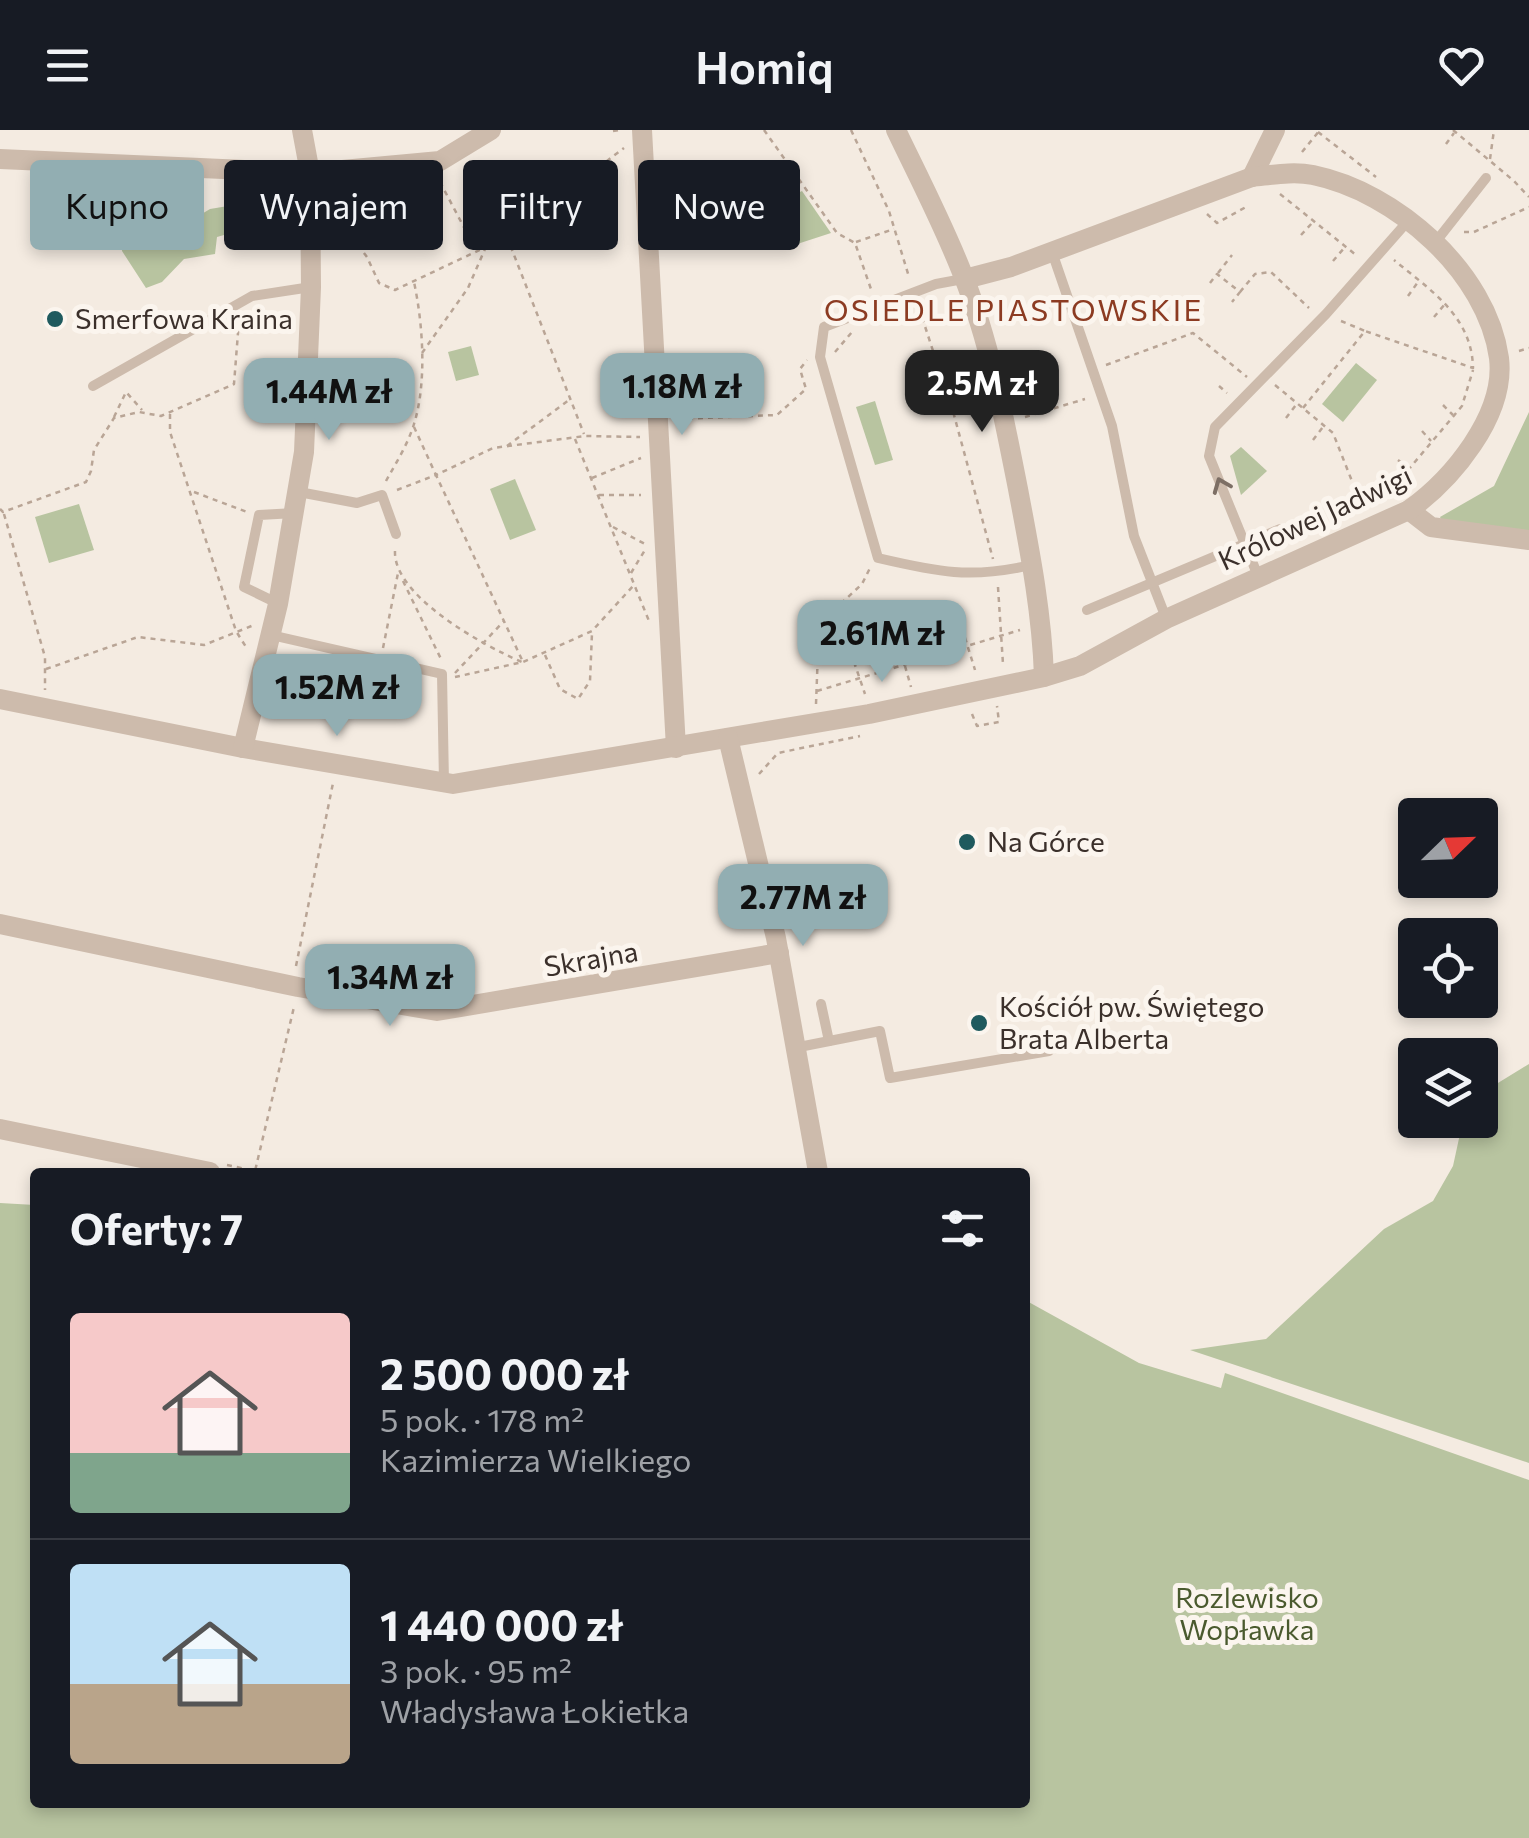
<!DOCTYPE html>
<html lang="pl">
<head>
<meta charset="utf-8">
<style>
	body { margin:0; font-family:Commissioner,sans-serif; background:#242831; color:#f1f3f6; height:100vh; display:flex; flex-direction:column; font-size:38px; white-space:nowrap }
	* { box-sizing:border-box; margin:0 }
	p { font-size:32px; color:#9ea1a6 }
	.icon { flex:none; width:55px; height:55px; fill:none; stroke:currentColor; stroke-width:2; stroke-linecap:round; stroke-linejoin:round }
	.map { position:relative; flex:1; overflow:hidden }
	.drawer { position:absolute; left:30px; top:1038px; width:1000px; height:640px; display:flex; flex-direction:column; background:#171b24; border-radius:10px; box-shadow:0 5px 15px #0003 }
	.drawer>* { flex:none }
	.guide { position:absolute; left:30px; top:30px; width:1000px; height:90px; display:flex; gap:20px }
	.needle { width:65px; rotate:67deg }
	.tools { position:absolute; left:1398px; top:668px; display:grid; gap:20px }
	.tools a { display:grid; place-items:center; width:100px; height:100px; border-radius:10px; background:#171b24; box-shadow:0 5px 15px #0003; font-size:50px }
	.price { position:absolute; translate:-50% -85px; padding:0 22px; border-radius:20px; background:#92aeb2; color:#111; font-size:32px; line-height:65px; filter:drop-shadow(0 2px 5px #0008) }
	.price::after { content:''; position:absolute; left:50%; top:60px; width:30px; height:22px; margin-left:-15px; background:inherit; clip-path:polygon(0 0,100% 0,50% 100%) }
	.price.active { background:#222; color:#fff }
	ul { padding:0; list-style:none }
	li { display:flex; align-items:center; gap:30px; height:250px; padding:0 40px }
	li+li { border-top:2px solid #363941 }
	li span { display:grid; place-items:center; flex:none; width:280px; height:200px; border-radius:10px; color:#555 }
	li>.icon { margin-inline-start:auto }
	span .icon { width:120px; height:120px; fill:#fffc; stroke-width:1 }
	li b { font-size:42px }
	h2 { display:flex; justify-content:space-between; align-items:center; height:120px; padding:0 40px; font-size:42px }
	.chip { padding:0 35px; border-radius:10px; background:#171b24; box-shadow:0 5px 15px #0003; font-size:35px; line-height:90px }
	.chip.active { background:#92aeb2; color:#111 }
	header { display:flex; justify-content:space-between; align-items:center; height:130px; padding:0 40px; background:#171b24; font-size:45px; font-weight:600 }
	.map>svg:first-child { display:block }
</style>
</head>
<body>
<header><svg class="icon" aria-label="menu" viewBox="0 0 24 24"><path d="M4 6h16M4 12h16M4 18h16"/></svg>Homiq<svg class="icon" aria-label="heart" viewBox="0 0 24 24"><path d="M12 20l-8-8c-3-5 5-10 8-4 3-6 11-1 8 4z"/></svg></header>
<div class="map">
<svg width="1529" height="1708" viewBox="0 0 1529 1708">
	<rect width="100%" height="100%" fill="#f4ebe1"/>
	<!-- green -->
	<g fill="#b8c4a0">
		<polygon points="802,61 831,103 785,118 773,75"/>
		<polygon points="133,71 147,75 177,71 200,85 210,79 252,72 259,95 217,107 215,124 184,129 162,152 146,158 122,121 120,72"/>
		<polygon points="471,216 479,245 456,251 448,222"/>
		<polygon points="1356,233 1377,250 1343,292 1322,274"/>
		<polygon points="875,271 893,330 875,335 856,277"/>
		<polygon points="1529,282 1529,403 1444,395 1440,387 1494,356"/>
		<polygon points="1241,317 1267,341 1241,365 1230,326"/>
		<polygon points="515,349 536,400 510,410 490,359"/>
		<polygon points="79,374 94,420 49,433 35,387"/>
		<polygon points="1529,934 1529,1333 1190,1220 1266,1209 1384,1099 1433,1071 1453,1036 1463,990 1480,990 1480,964"/>
		<polygon points="0,1073 35,1075 35,1672 1025,1672 1025,1170 1139,1233 1221,1258 1225,1243 1529,1350 1529,1708 0,1708"/>
	</g>
	<g fill="none" stroke-linecap="round" stroke-linejoin="round">
		<!-- path -->
		<g stroke="#b9a596" stroke-width="2.5" stroke-dasharray="5 5" stroke-linecap="butt">
			<polyline points="764,0 837,103 855,113 872,162"/>
			<polyline points="851,0 889,81 909,147"/>
			<polyline points="1453,0 1514,51 1529,67"/>
			<polyline points="613,1 619,0"/>
			<polyline points="1318,2 1376,47"/>
			<polyline points="1446,14 1454,3"/>
			<polyline points="1302,22 1320,0"/>
			<polyline points="1490,29 1494,0"/>
			<polyline points="440,52 476,120"/>
			<polyline points="1280,64 1356,125"/>
			<polyline points="1207,84 1217,93 1246,77"/>
			<polyline points="1464,102 1474,102 1529,77"/>
			<polyline points="332,105 352,107 367,127 379,153 395,160 507,107 624,18"/>
			<polyline points="1301,105 1313,92"/>
			<polyline points="507,107 584,304"/>
			<polyline points="856,112 894,99"/>
			<polyline points="1333,131 1345,117"/>
			<polyline points="1218,143 1232,125"/>
			<polyline points="1210,153 1217,144 1240,162 1232,172"/>
			<polyline points="1240,162 1255,144 1271,142 1309,178"/>
			<polyline points="1408,166 1418,152"/>
			<polyline points="919,178 954,285 993,429"/>
			<polyline points="923,184 958,193"/>
			<polyline points="1434,187 1445,174"/>
			<polyline points="1341,191 1365,201"/>
			<polyline points="1519,221 1529,218"/>
			<polyline points="835,222 852,202"/>
			<polyline points="422,223 468,158 485,119"/>
			<polyline points="1106,235 1193,203 1247,247"/>
			<polyline points="1275,255 1333,303 1363,379"/>
			<polyline points="1219,256 1227,263"/>
			<polyline points="1443,275 1453,285"/>
			<path d="M1303,278L1365,201L1473,238C1472,186 1430,160 1394,130"/>
			<polyline points="170,284 170,302 236,501 246,517"/>
			<polyline points="114,287 126,262 142,280"/>
			<polyline points="1025,287 1085,269"/>
			<polyline points="1286,288 1296,275"/>
			<polyline points="678,289 777,285 806,259 800,239 807,230"/>
			<polyline points="414,297 436,345 493,318 585,306 640,307"/>
			<polyline points="1422,301 1431,311"/>
			<polyline points="575,309 649,491"/>
			<polyline points="1313,310 1323,297"/>
			<polyline points="507,316 569,270"/>
			<polyline points="1398,330 1408,338"/>
			<polyline points="592,348 641,328"/>
			<path d="M386,351C396,333 408,314 414,294C427,253 423,194 414,152"/>
			<polyline points="397,360 436,345 523,532"/>
			<polyline points="194,362 247,382"/>
			<polyline points="599,365 641,365"/>
			<polyline points="1382,371 1462,276 1473,240"/>
			<polyline points="0,379 3,382 86,352 91,341 94,320 114,288 139,282 161,286 234,254 239,190"/>
			<polyline points="4,384 45,527 45,560"/>
			<polyline points="613,397 645,414"/>
			<path d="M395,421C393,466 484,516 522,532"/>
			<polyline points="631,443 645,420"/>
			<polyline points="403,451 441,529"/>
			<polyline points="998,457 1003,534"/>
			<polyline points="962,498 975,540"/>
			<polyline points="930,510 934,524"/>
			<polyline points="894,517 899,534"/>
			<polyline points="383,518 398,443"/>
			<polyline points="545,525 560,559 578,569 590,551 592,503"/>
			<polyline points="854,532 865,564"/>
			<polyline points="905,536 911,557"/>
			<polyline points="46,539 138,507 204,515 254,495"/>
			<polyline points="455,543 504,491"/>
			<polyline points="455,547 523,532 592,501 634,455"/>
			<polyline points="817,561 1020,500"/>
			<polyline points="816,574 819,494 862,454 870,438"/>
			<polyline points="972,584 977,596 999,592 997,576"/>
			<polyline points="759,644 778,623 860,606"/>
			<polyline points="296,836 333,653"/>
			<polyline points="227,1035 255,1041 294,877"/>
		</g>
		<!-- service -->
		<g stroke="#cdbbac" stroke-width="10">
			<polyline points="1434,114 1486,48"/>
			<polyline points="1052,122 1112,296 1134,406 1166,488"/>
			<path d="M963,149L936,154L824,197L820,227L878,428C938,442 970,449 1031,435"/>
			<polyline points="93,256 252,166 311,157"/>
			<polyline points="299,362 357,373 382,365 396,404"/>
			<polyline points="1258,446 1209,326 1215,297 1326,184 1408,91"/>
			<polyline points="277,473 244,457 259,385 295,383"/>
			<polyline points="1087,480 1280,399"/>
			<polyline points="271,505 442,544 444,653"/>
			<polyline points="821,874 829,911"/>
			<polyline points="794,918 880,901 890,948 1049,921"/>
		</g>
		<!-- minor -->
		<g stroke="#cdbbac" stroke-width="20">
			<polyline points="642,0 676,618"/>
			<path d="M896,0C919,48 944,96 963,145C990,213 1004,288 1018,359C1030,422 1042,483 1044,547"/>
			<polyline points="0,29 310,43 440,31 491,0"/>
			<polyline points="1252,47 1275,0"/>
			<polyline points="1409,380 1431,397 1529,410"/>
			<path d="M0,569L243,618L453,654L869,584L1044,547L1080,536L1166,489L1409,380C1451,350 1506,286 1499,228C1487,142 1396,62 1313,45C1293,41 1272,45 1252,47L1011,137L965,149"/>
			<polyline points="728,608 776,808 818,1042"/>
			<polyline points="243,618 278,474 304,322 311,157 310,43 302,0"/>
			<polyline points="0,794 298,857 437,881 779,823"/>
			<polyline points="0,999 210,1042"/>
		</g>
	</g>
	<!-- one-way arrows -->
	<defs><path id="oneway-chevron" d="M-2-3.5L2.5 0L-2 3.5" fill="none" stroke-width="1.6" stroke-linecap="round" stroke-linejoin="round" transform="scale(2.5)"/></defs>
	<use stroke="#7d6f65" href="#oneway-chevron" transform="translate(1221 355) rotate(-112)"/>
	<!-- markers -->
	<g fill="#1f5a5e" stroke="#fbf5ee" stroke-width="4">
		<circle cx="55" cy="189" r="10"/>
		<circle cx="967" cy="712" r="10"/>
		<circle cx="979" cy="893" r="10"/>
	</g>
	<g text-anchor="middle" stroke-width="10" stroke-linejoin="round" paint-order="stroke">
		<!-- poi labels -->
		<g font-size="28" fill="#3b302b" stroke="#fbf5ee" text-anchor="start">
			<text x="75" y="199">Smerfowa Kraina</text>
			<text x="987" y="722">Na Górce</text>
			<text x="999" y="887">Kościół pw. Świętego<tspan x="999" dy="32">Brata Alberta</tspan></text>
		</g>
		<!-- street labels -->
		<g font-size="28" fill="#3b302b" stroke="#fbf5ee">
			<text transform="translate(1315 388) rotate(-25)" y="10">Królowej Jadwigi</text>
			<text transform="translate(591 829) rotate(-10)" y="10">Skrajna</text>
		</g>
		<!-- park labels -->
		<g font-size="28" fill="#4a5a2e" stroke="#fbf5ee">
			<text x="1247" y="1478">Rozlewisko<tspan x="1247" dy="32">Wopławka</tspan></text>
		</g>
		<!-- neighbourhood labels -->
		<g font-size="30" letter-spacing="2.5" fill="#8c3b22" stroke="#fbf5ee">
			<text x="1014" y="191">OSIEDLE PIASTOWSKIE</text>
		</g>
	</g>
</svg>
<div class="tools">
<a><svg class="needle" viewBox="-14 -14 28 28"><path d="M0-13l5 13h-10z" fill="#e53935"/><path d="M0 13l5-13h-10z" fill="#9ea1a6"/></svg></a>
<a><svg class="icon" aria-label="locate" viewBox="0 0 24 24"><circle cx="12" cy="12" r="6"/><path d="M12 2v4M12 18v4M2 12h4M18 12h4"/></svg></a>
<a><svg class="icon" aria-label="layers" viewBox="0 0 24 24"><path d="M12 4l9 5-9 5-9-5zM3 14l9 5 9-5"/></svg></a>
</div>
<b class="price active" style="left:982px;top:305px">2.5M zł</b>
<b class="price" style="left:682px;top:308px">1.18M zł</b>
<b class="price" style="left:329px;top:313px">1.44M zł</b>
<b class="price" style="left:882px;top:555px">2.61M zł</b>
<b class="price" style="left:337px;top:609px">1.52M zł</b>
<b class="price" style="left:803px;top:819px">2.77M zł</b>
<b class="price" style="left:390px;top:899px">1.34M zł</b>
<div class="guide">
<a class="chip active">Kupno</a>
<a class="chip">Wynajem</a>
<a class="chip">Filtry</a>
<a class="chip">Nowe</a>
</div>
<section class="drawer">
<h2>Oferty: 7<svg class="icon" aria-label="filters" viewBox="0 0 24 24"><path d="M4 7h16M4 17h16"/><circle cx="9" cy="7" r="2"/><circle cx="15" cy="17" r="2"/></svg></h2>
<ul>
<li><span style="background:linear-gradient(#f6c9c9 70%,#7fa58c 0)"><svg class="icon" aria-label="home" viewBox="0 0 24 24"><path d="M3 11l9-7 9 7M6 9v11h12V9"/></svg></span><div><b>2 500 000 zł</b><p>5 pok. · 178 m²</p><p>Kazimierza Wielkiego</p></div></li>
<li><span style="background:linear-gradient(#bfe0f5 60%,#b9a48a 0)"><svg class="icon" aria-label="home" viewBox="0 0 24 24"><path d="M3 11l9-7 9 7M6 9v11h12V9"/></svg></span><div><b>1 440 000 zł</b><p>3 pok. · 95 m²</p><p>Władysława Łokietka</p></div></li>
</ul>
</section>
</div>
</body>
</html>
